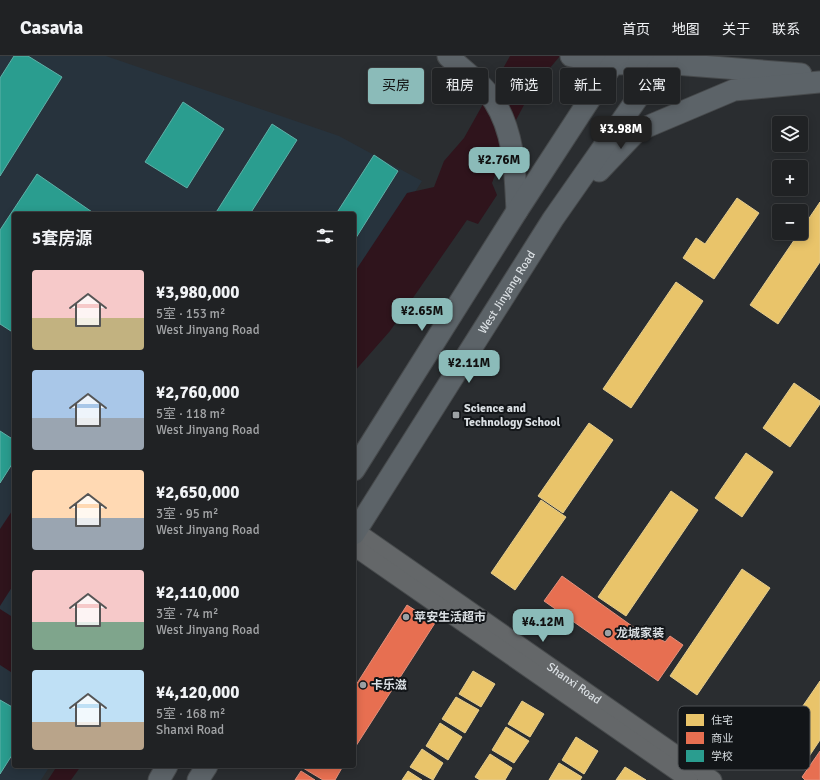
<!DOCTYPE html>
<html lang="zh">
<head>
<meta charset="utf-8">
<style>
	body { margin:0; font-family:Signika,"Noto Sans SC",sans-serif; background:#2d2f31; color:#f1f3f6; height:100vh; display:flex; flex-direction:column; font-size:15px; white-space:nowrap }
	* { box-sizing:border-box; margin:0 }
	p { font-size:13px; color:#a2a4a6 }
	.icon { flex:none; width:22px; height:22px; fill:none; stroke:currentColor; stroke-width:2; stroke-linecap:round; stroke-linejoin:round }
	.map { position:relative; flex:1; overflow:hidden }
	.drawer { position:absolute; left:12px; top:156px; width:344px; height:556px; display:flex; flex-direction:column; background:#202224; border-radius:4px; box-shadow:0 2px 10px #0003,0 0 0 1px #3d3f41 }
	.drawer>* { flex:none }
	.top-card { position:absolute; left:368px; top:12px; width:380px; height:36px; display:flex; gap:8px }
	.controls { position:absolute; left:772px; top:60px; display:grid; gap:8px }
	.controls a { display:grid; place-items:center; width:36px; height:36px; border-radius:4px; background:#202224; box-shadow:0 2px 10px #0003,0 0 0 1px #3d3f41; font-size:20px }
	.price { position:absolute; translate:-50% -34px; padding:0 9px; border-radius:8px; background:#8bbbb9; color:#111; font-size:13px; line-height:26px; filter:drop-shadow(0 1px 2px #0008) }
	.price::after { content:''; position:absolute; left:50%; top:24px; width:12px; height:9px; margin-left:-6px; background:inherit; clip-path:polygon(0 0,100% 0,50% 100%) }
	.price.on { background:#222; color:#fff }
	ul { padding:0; list-style:none }
	li { display:flex; align-items:center; gap:12px; height:100px; padding:0 20px }
	li span { display:grid; place-items:center; flex:none; width:112px; height:80px; border-radius:4px; color:#555 }
	li>.icon { margin-inline-start:auto }
	span .icon { width:48px; height:48px; fill:#fffc; stroke-width:1 }
	li b { font-size:17px }
	h2 { display:flex; justify-content:space-between; align-items:center; height:48px; padding:0 20px; font-size:17px }
	.tag { padding:0 14px; border-radius:4px; background:#202224; box-shadow:0 2px 10px #0003,0 0 0 1px #3d3f41; font-size:14px; line-height:36px }
	.tag.on { background:#8bbbb9; color:#111 }
	header { display:flex; align-items:center; gap:24px; box-sizing:border-box; height:56px; padding:0 20px; background:#202224; border-bottom:1px solid #3d3f41 }
	header strong { font-size:19px }
	nav { display:flex; gap:22px; margin-inline-start:auto; font-size:14px }
	.map>svg:first-child { display:block }
</style>
</head>
<body>
<header>
<strong>Casavia</strong>
<nav><a>首页</a><a>地图</a><a>关于</a><a>联系</a></nav>
</header>
<div class="map">
<svg width="820" height="724" viewBox="0 0 820 724">
	<rect width="100%" height="100%" fill="#2a2d30"/>
	<!-- built -->
	<polygon fill="#27333d" points="0,0 106,0 339,80 422,125 354,233 354,158 14,158 14,710 50,710 41,724 0,724"/>
	<!-- water -->
	<g fill="#2f141c">
		<polygon points="510,0 560,0 533,32 516,64 492,127 497,139 478,168 467,164 390,275 354,316 354,217 407,137 434,131 444,105 464,82"/>
		<polygon points="14,452 14,528 0,550 0,473"/>
		<polygon points="0,553 11,560 14,567 14,618 0,609"/>
		<polygon points="57,710 81,710 71,724 48,724"/>
	</g>
	<!-- homes -->
	<g fill="#e9c46a" stroke="#e4cc8e">
		<polygon points="737,142 759,157 714,223 683,202 696,182 705,188"/>
		<polygon points="820,146 820,206 778,268 750,249 799,177 801,177 801,174"/>
		<polygon points="676,226 703,245 631,352 603,333"/>
		<polygon points="794,327 820,345 820,348 790,391 763,372"/>
		<polygon points="589,367 613,384 563,457 538,440"/>
		<polygon points="746,397 773,416 742,461 715,442"/>
		<polygon points="671,435 698,454 626,560 598,541"/>
		<polygon points="541,444 566,461 515,534 491,517"/>
		<polygon points="742,513 770,532 697,639 670,620"/>
		<polygon points="473,615 495,628 481,651 459,638"/>
		<polygon points="820,625 820,684 802,711 774,692"/>
		<polygon points="456,641 479,654 465,677 442,663"/>
		<polygon points="522,645 544,658 530,681 508,668"/>
		<polygon points="440,667 462,681 448,704 426,690"/>
		<polygon points="506,671 529,685 514,707 492,694"/>
		<polygon points="576,681 598,695 584,718 562,704"/>
		<polygon points="422,693 443,707 433,724 410,711"/>
		<polygon points="490,698 512,712 505,724 480,724 475,721"/>
		<polygon points="559,707 582,721 580,724 549,724"/>
		<polygon points="625,711 646,724 616,724"/>
		<polygon points="408,715 422,724 402,724"/>
	</g>
	<!-- shops -->
	<g fill="#e76f51" stroke="#e3917d">
		<polygon points="562,520 639,575 642,570 665,586 670,580 683,589 658,625 544,545"/>
		<polygon points="407,549 435,567 354,693 354,632"/>
		<polygon points="820,695 820,724 805,724 802,721"/>
		<polygon points="304,710 343,710 335,724 323,724 303,712"/>
		<polygon points="301,715 315,724 295,724"/>
	</g>
	<!-- schools -->
	<g fill="#2a9d8f" stroke="#5fb1a8">
		<polygon points="14,0 28,0 62,21 0,120 0,22"/>
		<polygon points="183,46 224,73 187,132 145,106"/>
		<polygon points="272,68 297,84 250,158 215,158"/>
		<polygon points="374,99 398,115 354,185 354,158 336,158"/>
		<polygon points="37,118 95,158 14,158 14,277 0,268 0,174"/>
		<polygon points="0,375 14,384 14,405 0,427"/>
		<polygon points="0,644 14,652 14,696 0,718"/>
	</g>
	<g fill="none" stroke-linecap="round" stroke-linejoin="round">
		<!-- minor casing -->
		<g stroke="#474a4c" stroke-width="19">
			<g id="minor">
				<path id="s1" d="M356,475L713,724"/>
				<polyline points="354,491 689,724"/>
			</g>
		</g>
		<!-- major casing -->
		<g stroke="#474a4c" stroke-width="23">
			<g id="major">
				<path d="M448,0C463,14 482,27 494,45C515,78 515,117 517,155"/>
				<polyline points="571,0 614,8 662,7 801,18"/>
				<polyline points="599,115 637,75 734,34 820,26"/>
				<polyline points="354,414 517,155 618,0"/>
				<path id="s2" d="M354,478L553,163L667,0"/>
				<polyline points="159,724 167,710"/>
				<polyline points="198,724 207,710"/>
			</g>
		</g>
		<!-- minor -->
		<use href="#minor" stroke="#646769" stroke-width="17"/>
		<!-- major -->
		<use href="#major" stroke="#5c6368" stroke-width="21"/>
	</g>
	<!-- markers -->
	<g fill="#9ca1a4" stroke="#121518" stroke-width="1.5">
		<rect x="452" y="355" width="8" height="8" rx="2"/>
		<circle cx="406" cy="561" r="4"/>
		<circle cx="608" cy="577" r="4"/>
		<circle cx="363" cy="629" r="4"/>
	</g>
	<g text-anchor="middle" stroke-width="4" stroke-linejoin="round" paint-order="stroke">
		<!-- street labels -->
		<g font-size="12" fill="#dadfe3" stroke="#121518">
			<text dy="4" stroke="none"><textPath href="#s2" startOffset="286">West Jinyang Road</textPath></text>
			<text dy="4" stroke="none"><textPath href="#s1" startOffset="266">Shanxi Road</textPath></text>
		</g>
		<!-- poi labels -->
		<g font-size="12" font-weight="bold" fill="#dadfe3" stroke="#121518" text-anchor="start">
			<text x="464" y="356">Science and<tspan x="464" dy="14">Technology School</tspan></text>
			<text x="414" y="565">苹安生活超市</text>
			<text x="616" y="581">龙城家装</text>
			<text x="371" y="633">卡乐滋</text>
		</g>
	</g>
	<!-- legend -->
	<rect x="678" y="650" width="132" height="64" rx="6" fill="#121518" stroke="#4e5255" stroke-width="1"/>
	<rect x="686" y="658" width="18" height="12" fill="#e9c46a"/>
	<rect x="686" y="676" width="18" height="12" fill="#e76f51"/>
	<rect x="686" y="694" width="18" height="12" fill="#2a9d8f"/>
	<g font-size="11" fill="#dadfe3">
		<text x="711" y="668">住宅</text>
		<text x="711" y="686">商业</text>
		<text x="711" y="704">学校</text>
	</g>
</svg>
<div class="controls">
<a><svg class="icon" aria-label="layers" viewBox="0 0 24 24"><path d="M12 4l9 5-9 5-9-5zM3 14l9 5 9-5"/></svg></a>
<a>+</a>
<a>−</a>
</div>
<b class="price on" style="left:621px;top:94px">¥3.98M</b>
<b class="price" style="left:499px;top:125px">¥2.76M</b>
<b class="price" style="left:422px;top:276px">¥2.65M</b>
<b class="price" style="left:469px;top:328px">¥2.11M</b>
<b class="price" style="left:543px;top:587px">¥4.12M</b>
<div class="top-card">
<a class="tag on">买房</a>
<a class="tag">租房</a>
<a class="tag">筛选</a>
<a class="tag">新上</a>
<a class="tag">公寓</a>
</div>
<section class="drawer">
<h2>5套房源<svg class="icon" aria-label="filters" viewBox="0 0 24 24"><path d="M4 7h16M4 17h16"/><circle cx="9" cy="7" r="2"/><circle cx="15" cy="17" r="2"/></svg></h2>
<ul>
<li><span style="background:linear-gradient(#f6c9c9 60%,#c2b280 0)"><svg class="icon" aria-label="home" viewBox="0 0 24 24"><path d="M3 11l9-7 9 7M6 9v11h12V9"/></svg></span><div><b>¥3,980,000</b><p>5室 · 153 m²</p><p>West Jinyang Road</p></div></li>
<li><span style="background:linear-gradient(#a9c7e8 60%,#9aa5b1 0)"><svg class="icon" aria-label="home" viewBox="0 0 24 24"><path d="M3 11l9-7 9 7M6 9v11h12V9"/></svg></span><div><b>¥2,760,000</b><p>5室 · 118 m²</p><p>West Jinyang Road</p></div></li>
<li><span style="background:linear-gradient(#ffd9b3 60%,#9aa5b1 0)"><svg class="icon" aria-label="home" viewBox="0 0 24 24"><path d="M3 11l9-7 9 7M6 9v11h12V9"/></svg></span><div><b>¥2,650,000</b><p>3室 · 95 m²</p><p>West Jinyang Road</p></div></li>
<li><span style="background:linear-gradient(#f6c9c9 65%,#7fa58c 0)"><svg class="icon" aria-label="home" viewBox="0 0 24 24"><path d="M3 11l9-7 9 7M6 9v11h12V9"/></svg></span><div><b>¥2,110,000</b><p>3室 · 74 m²</p><p>West Jinyang Road</p></div></li>
<li><span style="background:linear-gradient(#bfe0f5 65%,#b9a48a 0)"><svg class="icon" aria-label="home" viewBox="0 0 24 24"><path d="M3 11l9-7 9 7M6 9v11h12V9"/></svg></span><div><b>¥4,120,000</b><p>5室 · 168 m²</p><p>Shanxi Road</p></div></li>
</ul>
</section>
</div>
</body>
</html>
